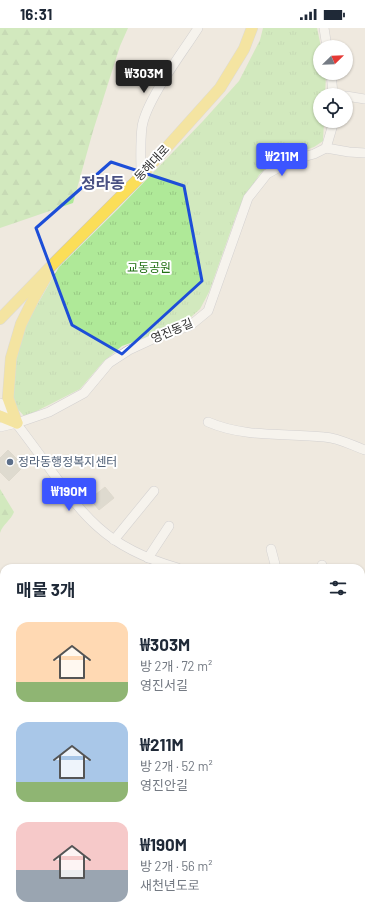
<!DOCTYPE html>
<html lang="ko">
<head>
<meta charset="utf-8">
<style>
	body { margin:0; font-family:Barlow,"Noto Sans KR",sans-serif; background:#f6f6f7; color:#1f2937; height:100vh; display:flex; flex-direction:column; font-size:15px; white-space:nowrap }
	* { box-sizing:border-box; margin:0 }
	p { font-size:13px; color:#747a83 }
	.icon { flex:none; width:22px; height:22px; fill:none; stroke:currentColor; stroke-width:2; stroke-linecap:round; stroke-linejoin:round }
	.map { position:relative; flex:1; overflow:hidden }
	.drawer { position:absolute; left:0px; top:536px; width:365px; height:356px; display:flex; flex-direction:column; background:#fff; border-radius:12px 12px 0 0; box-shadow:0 1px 3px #0004 }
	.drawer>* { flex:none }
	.needle { width:26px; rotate:67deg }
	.tools { position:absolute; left:313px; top:12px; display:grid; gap:8px }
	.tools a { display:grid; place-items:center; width:40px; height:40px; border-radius:50%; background:#fff; box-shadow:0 1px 3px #0004; font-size:20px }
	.price { position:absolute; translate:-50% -34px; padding:0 9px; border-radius:4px; background:#3c55ff; color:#fff; font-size:13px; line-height:26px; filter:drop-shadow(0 1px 2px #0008) }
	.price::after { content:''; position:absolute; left:50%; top:24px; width:12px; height:9px; margin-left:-6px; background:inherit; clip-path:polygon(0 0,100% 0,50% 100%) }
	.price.current { background:#222; color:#fff }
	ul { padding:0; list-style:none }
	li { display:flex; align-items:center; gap:12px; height:100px; padding:0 16px }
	li span { display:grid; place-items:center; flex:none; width:112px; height:80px; border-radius:12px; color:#555 }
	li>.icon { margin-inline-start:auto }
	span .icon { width:48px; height:48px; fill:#fffc; stroke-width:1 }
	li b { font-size:17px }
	h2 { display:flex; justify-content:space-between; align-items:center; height:48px; padding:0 16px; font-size:17px }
	.status { display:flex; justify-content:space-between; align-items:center; height:28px; padding:0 20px; background:#fff; direction:ltr }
	.status svg { height:11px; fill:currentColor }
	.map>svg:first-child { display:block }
</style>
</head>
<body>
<div class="status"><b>16:31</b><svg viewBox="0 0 49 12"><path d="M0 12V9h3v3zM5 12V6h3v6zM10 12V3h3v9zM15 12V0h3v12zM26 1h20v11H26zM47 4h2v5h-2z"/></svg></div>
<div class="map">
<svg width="365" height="892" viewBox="0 0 365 892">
	<defs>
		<pattern id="forest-firs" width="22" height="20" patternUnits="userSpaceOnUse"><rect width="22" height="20" fill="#afe998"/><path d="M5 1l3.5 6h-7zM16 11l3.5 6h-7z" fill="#97c883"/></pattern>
		<pattern id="park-tufts" width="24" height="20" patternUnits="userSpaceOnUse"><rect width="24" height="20" fill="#afe998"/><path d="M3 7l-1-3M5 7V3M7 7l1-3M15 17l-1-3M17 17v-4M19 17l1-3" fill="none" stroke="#97c883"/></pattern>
		<pattern id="water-waves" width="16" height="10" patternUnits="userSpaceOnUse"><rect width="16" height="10" fill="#6bcaf8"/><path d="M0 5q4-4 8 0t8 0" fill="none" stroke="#58a4c9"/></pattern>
	</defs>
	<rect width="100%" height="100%" fill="#efe9df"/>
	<!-- industrial -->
	<g fill="#e2dfe7">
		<polygon points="0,591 4,592 4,888 250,888 238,892 0,892"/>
		<polygon points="365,697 365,892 344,892 343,888 361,888 361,699"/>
	</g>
	<!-- forest -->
	<g fill="url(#forest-firs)">
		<polygon points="0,0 128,0 120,18 93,103 73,175 0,200"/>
		<path d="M0,461L14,484C11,492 3,496 0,505Z"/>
	</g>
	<!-- park -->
	<polygon fill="url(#park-tufts)" points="263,0 317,0 321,19 320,45 326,46 325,67 320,67 320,93 324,93 323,113 314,119 273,133 259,147 237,185 209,264 200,281 182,297 122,318 103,334 80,361 25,389 15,378 13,363 14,340 26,296 59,239 118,181 203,93 239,53 260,12"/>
	<!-- water -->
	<g fill="url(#water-waves)">
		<polygon points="365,603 365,688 361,689 361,604"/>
		<polygon points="241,888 351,888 352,892 230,892"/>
	</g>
	<!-- building -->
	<g fill="#cbc7bd" stroke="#cbc5b8">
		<polygon points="8,422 24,438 9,453 0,444 0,430"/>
		<polygon points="105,459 114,470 99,482 90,471"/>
	</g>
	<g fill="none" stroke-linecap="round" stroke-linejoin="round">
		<!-- minor casing -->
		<g stroke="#b3b4c1" stroke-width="10">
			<g id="minor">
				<polyline points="324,0 327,19"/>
				<polyline points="331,45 333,66"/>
				<polyline points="346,68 365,71"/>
				<polyline points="326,120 349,124 365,125"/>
				<polyline points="326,120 334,93"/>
				<path d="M141,148C141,132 140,115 142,99C146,72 183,24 198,0"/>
				<path d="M0,375C20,399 37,423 55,448C68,466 81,484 98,499C120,519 150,532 178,540"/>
				<path d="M208,394C245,410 285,405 324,409C339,410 351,417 365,422"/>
				<polyline points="0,399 17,395 49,384 84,365 109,335 129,322 155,310 170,305 191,297 208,283 248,170 267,146 292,132 314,126 326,120"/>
				<polyline points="114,512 154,463"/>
				<polyline points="271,521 276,540"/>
				<polyline points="148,530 169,498"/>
				<polyline points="321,540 322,537"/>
				<polyline points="361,576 365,577"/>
				<polyline points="361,777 365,784"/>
				<polyline points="0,835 4,834"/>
			</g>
		</g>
		<!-- major casing -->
		<g stroke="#c8c8c8" stroke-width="12">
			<g id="major">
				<polyline points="0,291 57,232 141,148 220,60 244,21 252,0"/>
				<polyline points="0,388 17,395"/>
				<polyline points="17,395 8,370 11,330 21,296 34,270 46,249"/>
			</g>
		</g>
		<!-- minor -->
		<use href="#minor" stroke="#fff" stroke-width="9"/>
		<!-- major -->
		<use href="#major" stroke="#fbde58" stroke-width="11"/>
	</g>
	<!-- marked area -->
	<path d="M0 0H365V892H0ZM111,134L184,158L202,253L122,326L72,297L36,200Z" fill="#efe9df" fill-opacity=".55" fill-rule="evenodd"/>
	<path fill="none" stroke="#1d4ed8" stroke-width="3" stroke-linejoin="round" d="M111,134L184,158L202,253L122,326L72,297L36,200Z"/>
	<!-- markers -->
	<circle fill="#5c6f8a" stroke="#fff" stroke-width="1.5" cx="10" cy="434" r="4"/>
	<g text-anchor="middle" stroke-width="4" stroke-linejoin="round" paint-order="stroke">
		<!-- street labels -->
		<g font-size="12" fill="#2d2d2d" stroke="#fff">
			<text transform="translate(152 135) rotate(-47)" y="4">동해대로</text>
			<text transform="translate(172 303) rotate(-23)" y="4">영진동길</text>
		</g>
		<!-- park labels -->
		<g font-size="12" fill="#237115" stroke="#fff">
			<text x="149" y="244">교동공원</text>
		</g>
		<!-- service labels -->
		<g font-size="12" fill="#4e5e75" stroke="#fff" text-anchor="start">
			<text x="18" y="438">정라동행정복지센터</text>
		</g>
		<!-- district labels -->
		<g font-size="16" font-weight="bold" fill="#495082" stroke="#fff">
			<text x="103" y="161">정라동</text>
		</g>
	</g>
</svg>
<div class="tools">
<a><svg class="needle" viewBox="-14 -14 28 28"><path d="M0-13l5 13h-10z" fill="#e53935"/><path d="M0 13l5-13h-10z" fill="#747a83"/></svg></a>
<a><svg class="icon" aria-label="locate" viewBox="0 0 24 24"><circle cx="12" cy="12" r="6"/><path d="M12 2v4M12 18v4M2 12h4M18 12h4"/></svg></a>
</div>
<b class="price current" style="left:144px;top:66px">₩303M</b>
<b class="price" style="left:282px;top:149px">₩211M</b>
<b class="price" style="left:69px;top:484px">₩190M</b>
<section class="drawer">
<h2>매물 3개<svg class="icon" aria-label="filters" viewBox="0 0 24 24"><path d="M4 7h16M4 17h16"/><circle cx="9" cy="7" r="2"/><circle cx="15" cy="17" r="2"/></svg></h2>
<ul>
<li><span style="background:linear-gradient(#ffd9b3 75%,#8fb573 0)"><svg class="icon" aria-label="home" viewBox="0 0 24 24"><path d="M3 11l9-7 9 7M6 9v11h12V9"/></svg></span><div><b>₩303M</b><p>방 2개 · 72 m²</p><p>영진서길</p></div></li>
<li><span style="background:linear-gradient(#a9c7e8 75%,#8fb573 0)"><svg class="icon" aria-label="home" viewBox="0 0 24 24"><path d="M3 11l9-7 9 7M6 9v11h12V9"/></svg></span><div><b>₩211M</b><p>방 2개 · 52 m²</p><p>영진안길</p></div></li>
<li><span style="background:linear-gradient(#f6c9c9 60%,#9aa5b1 0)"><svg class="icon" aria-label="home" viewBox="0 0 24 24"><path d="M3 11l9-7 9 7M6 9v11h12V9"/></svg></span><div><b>₩190M</b><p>방 2개 · 56 m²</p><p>새천년도로</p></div></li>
</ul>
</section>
</div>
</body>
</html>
